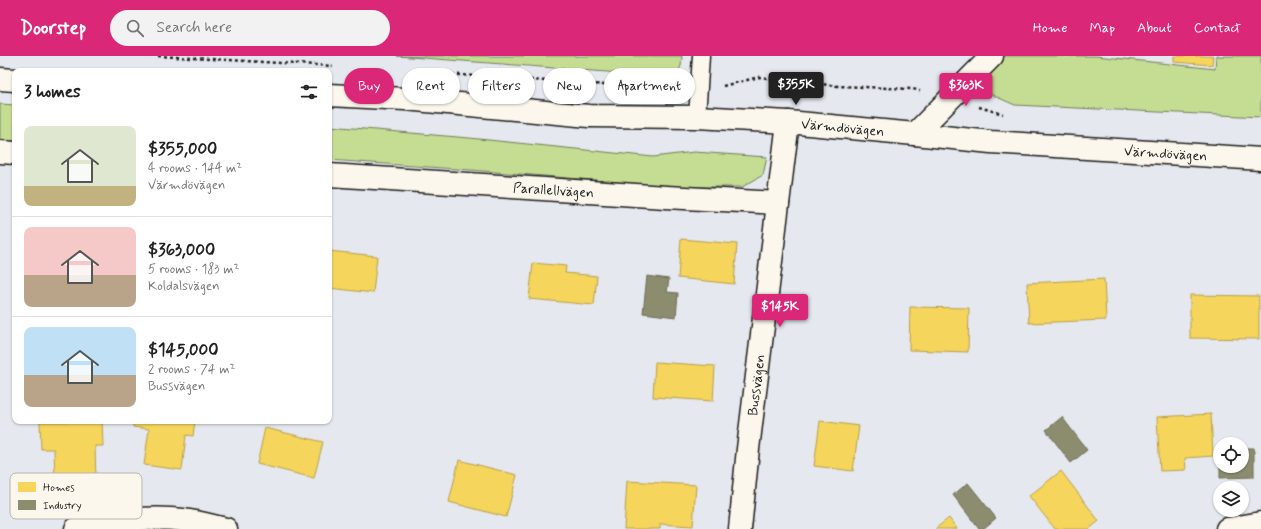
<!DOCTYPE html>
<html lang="en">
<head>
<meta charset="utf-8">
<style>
	body { margin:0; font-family:Mynerve,sans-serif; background:#f2f2f2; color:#222; height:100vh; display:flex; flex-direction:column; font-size:15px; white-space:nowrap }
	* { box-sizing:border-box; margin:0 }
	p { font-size:13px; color:#767676 }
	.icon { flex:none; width:22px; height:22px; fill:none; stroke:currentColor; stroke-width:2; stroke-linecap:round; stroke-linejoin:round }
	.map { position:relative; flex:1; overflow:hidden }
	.sheet { position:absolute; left:12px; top:12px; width:320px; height:356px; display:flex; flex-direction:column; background:#fff; border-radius:8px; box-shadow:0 1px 3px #0004 }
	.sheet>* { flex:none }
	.top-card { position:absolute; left:344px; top:12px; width:380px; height:36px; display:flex; gap:8px }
	.tools { position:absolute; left:1213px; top:381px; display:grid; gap:8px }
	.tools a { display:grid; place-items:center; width:36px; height:36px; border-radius:50%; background:#fff; box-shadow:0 1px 3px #0004; font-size:20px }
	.price { position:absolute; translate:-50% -34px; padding:0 9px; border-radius:4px; background:#db2777; color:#fff; font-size:13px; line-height:26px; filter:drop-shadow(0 1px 2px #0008) }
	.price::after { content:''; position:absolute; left:50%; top:24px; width:12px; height:9px; margin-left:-6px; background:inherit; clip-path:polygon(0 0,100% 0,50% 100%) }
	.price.on { background:#222; color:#fff }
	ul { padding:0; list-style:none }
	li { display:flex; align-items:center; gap:12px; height:100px; padding:0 12px }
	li+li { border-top:1px solid #e0e0e0 }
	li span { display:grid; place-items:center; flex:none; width:112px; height:80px; border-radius:8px; color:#555 }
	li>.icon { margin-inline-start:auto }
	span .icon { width:48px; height:48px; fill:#fffc; stroke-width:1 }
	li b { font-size:17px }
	h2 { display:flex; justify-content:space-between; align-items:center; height:48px; padding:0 12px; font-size:17px }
	.chip { padding:0 14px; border-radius:18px; background:#fff; box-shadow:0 1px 3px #0004; font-size:14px; line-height:36px }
	.chip.on { background:#db2777; color:#fff }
	header { display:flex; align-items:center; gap:24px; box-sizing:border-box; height:56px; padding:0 20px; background:#db2777; color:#fff }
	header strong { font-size:19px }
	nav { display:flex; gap:22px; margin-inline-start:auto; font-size:14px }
	.search { width:280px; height:36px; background:#f2f2f2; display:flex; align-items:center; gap:10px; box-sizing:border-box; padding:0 14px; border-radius:22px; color:#767676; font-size:15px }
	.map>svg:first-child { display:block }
</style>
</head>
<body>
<header>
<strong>Doorstep</strong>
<div class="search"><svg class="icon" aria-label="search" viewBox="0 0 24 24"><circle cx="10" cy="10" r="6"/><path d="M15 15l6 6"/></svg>Search here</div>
<nav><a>Home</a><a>Map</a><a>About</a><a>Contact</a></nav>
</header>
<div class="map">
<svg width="1261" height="473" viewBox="0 0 1261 473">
	<rect width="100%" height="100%" fill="#e5e8ee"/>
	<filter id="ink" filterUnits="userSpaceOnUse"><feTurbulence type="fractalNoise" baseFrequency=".025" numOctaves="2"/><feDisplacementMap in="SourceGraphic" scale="8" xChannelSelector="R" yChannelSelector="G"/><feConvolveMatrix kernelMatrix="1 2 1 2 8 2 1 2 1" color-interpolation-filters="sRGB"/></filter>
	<g filter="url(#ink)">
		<!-- green -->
		<g fill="#c5dd93" stroke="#707c58">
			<polygon points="397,0 682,0 681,10 677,19 633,18"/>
			<polygon points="1002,0 1096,0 1215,13 1216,0 1261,0 1261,61 1015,49 972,30"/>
			<polygon points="0,48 15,49 15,85 0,85"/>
			<polygon points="329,70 469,82 653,101 694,96 767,101 763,119 742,131 678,131 471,114 329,104"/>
		</g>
		<!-- homes -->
		<g fill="#f6d55c" stroke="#b59e49">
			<polygon points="1174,0 1213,0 1212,9 1174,6"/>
			<polygon points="681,183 737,188 734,228 678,222"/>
			<polygon points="329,195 377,200 373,237 329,232"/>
			<polygon points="533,207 566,210 565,217 597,220 594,249 529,243"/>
			<polygon points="1104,223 1106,264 1029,267 1027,227"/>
			<polygon points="1190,239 1259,240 1259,283 1190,282"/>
			<polygon points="910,251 969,252 968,296 909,294"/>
			<polygon points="655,306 715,310 713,345 653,341"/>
			<polygon points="1211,358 1213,400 1185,402 1186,414 1160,415 1157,361"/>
			<polygon points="40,365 102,365 103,390 95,390 96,425 55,426 54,393 41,393"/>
			<polygon points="134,365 195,365 193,380 186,379 182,414 144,409 149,373 133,371"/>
			<polygon points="820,365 859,370 853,415 814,410"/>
			<polygon points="265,372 323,386 314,422 257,408"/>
			<polygon points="459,404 517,419 506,461 449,446"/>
			<polygon points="1061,415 1099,465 1089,473 1055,473 1029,440"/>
			<polygon points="627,425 696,429 693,470 660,468 660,473 624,473"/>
			<polygon points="949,462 957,473 935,473"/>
		</g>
		<!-- industry -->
		<g fill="#8c8c6e" stroke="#6a6a55">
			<polygon points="647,220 669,223 667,236 678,237 676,261 643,257"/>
			<polygon points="1062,361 1087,394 1071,407 1046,374"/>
			<polygon points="1242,392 1254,392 1254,421 1220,422 1220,410 1242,410"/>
			<polygon points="968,427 996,462 983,473 979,473 953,439"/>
		</g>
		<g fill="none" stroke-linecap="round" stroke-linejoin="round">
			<!-- lane casing -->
			<g stroke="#1c1c1c" stroke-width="19">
				<polyline id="lane" points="697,61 701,0"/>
			</g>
			<!-- street casing -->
			<g stroke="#1c1c1c" stroke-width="25">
				<g id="street">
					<polyline points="915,78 992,0"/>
					<polyline points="0,96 15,97"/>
					<path id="s1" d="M329,119L666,141L778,147"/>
					<path d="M76,473C108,465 150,460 183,464C198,466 212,470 226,473"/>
					<path id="s2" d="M740,473L748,393L788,66"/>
					<polyline points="1227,473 1261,467"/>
				</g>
			</g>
			<!-- secondary casing -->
			<g stroke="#1c1c1c" stroke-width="25">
				<g id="secondary">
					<polyline points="0,23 15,24"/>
					<path id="s3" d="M329,39L405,43L589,60L697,61L788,66L915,78L991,86L1261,103"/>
				</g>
			</g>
			<!-- path -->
			<g stroke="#1c1c1c" stroke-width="2.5" stroke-dasharray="3 3" stroke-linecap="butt">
				<polyline points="158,0 333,10"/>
				<polyline points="446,18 648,32"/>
				<polyline points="723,30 759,21 838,30 913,33 920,35"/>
				<polyline points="979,51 1003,58"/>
			</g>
			<!-- lane -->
			<use href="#lane" stroke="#fbf7ec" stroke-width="16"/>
			<!-- street -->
			<use href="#street" stroke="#fbf7ec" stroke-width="22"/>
			<!-- secondary -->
			<use href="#secondary" stroke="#fbf7ec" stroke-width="22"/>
		</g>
	</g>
	<g text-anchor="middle" stroke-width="4" stroke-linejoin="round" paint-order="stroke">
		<!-- street labels -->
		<g font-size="14" fill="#1c1c1c" stroke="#fbf7ec">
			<text dy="5" stroke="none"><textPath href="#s3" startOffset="515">Värmdövägen</textPath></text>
			<text dy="5" stroke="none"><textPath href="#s3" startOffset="839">Värmdövägen</textPath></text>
			<text dy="5" stroke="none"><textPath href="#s1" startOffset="225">Parallellvägen</textPath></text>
			<text dy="5" stroke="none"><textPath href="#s2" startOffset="145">Bussvägen</textPath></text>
		</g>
	</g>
	<!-- legend -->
	<rect x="10" y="417" width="132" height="46" rx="6" fill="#fbf7ec" stroke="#b8b5ae" stroke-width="1"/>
	<rect x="18" y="426" width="18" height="10" fill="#f6d55c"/>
	<rect x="18" y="444" width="18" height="10" fill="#8c8c6e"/>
	<g font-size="11" fill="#1c1c1c">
		<text x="43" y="435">Homes</text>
		<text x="43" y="453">Industry</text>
	</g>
</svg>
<div class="tools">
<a><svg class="icon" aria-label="locate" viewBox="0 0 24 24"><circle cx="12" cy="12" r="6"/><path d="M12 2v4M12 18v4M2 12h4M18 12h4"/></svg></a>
<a><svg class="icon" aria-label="layers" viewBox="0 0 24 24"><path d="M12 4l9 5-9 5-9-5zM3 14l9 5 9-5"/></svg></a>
</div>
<b class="price on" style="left:796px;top:50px">$355K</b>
<b class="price" style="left:966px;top:51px">$363K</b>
<b class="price" style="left:780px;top:272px">$145K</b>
<div class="top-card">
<a class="chip on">Buy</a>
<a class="chip">Rent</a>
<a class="chip">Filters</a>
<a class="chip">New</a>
<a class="chip">Apartment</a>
</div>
<section class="sheet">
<h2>3 homes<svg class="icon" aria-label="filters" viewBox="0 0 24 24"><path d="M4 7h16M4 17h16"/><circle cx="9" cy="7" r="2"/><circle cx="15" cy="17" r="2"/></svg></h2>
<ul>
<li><span style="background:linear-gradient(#dfe7d0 75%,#c2b280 0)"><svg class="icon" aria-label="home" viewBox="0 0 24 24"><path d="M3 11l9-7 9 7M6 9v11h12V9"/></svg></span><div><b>$355,000</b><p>4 rooms · 144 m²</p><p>Värmdövägen</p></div></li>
<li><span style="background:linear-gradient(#f6c9c9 60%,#b9a48a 0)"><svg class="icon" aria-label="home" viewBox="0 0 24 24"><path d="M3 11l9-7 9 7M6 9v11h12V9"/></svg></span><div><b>$363,000</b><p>5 rooms · 183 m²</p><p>Koldalsvägen</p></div></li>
<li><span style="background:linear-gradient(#bfe0f5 60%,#b9a48a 0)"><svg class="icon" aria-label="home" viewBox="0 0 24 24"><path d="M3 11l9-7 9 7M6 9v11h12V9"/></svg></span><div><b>$145,000</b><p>2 rooms · 74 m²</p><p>Bussvägen</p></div></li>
</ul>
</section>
</div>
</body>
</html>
